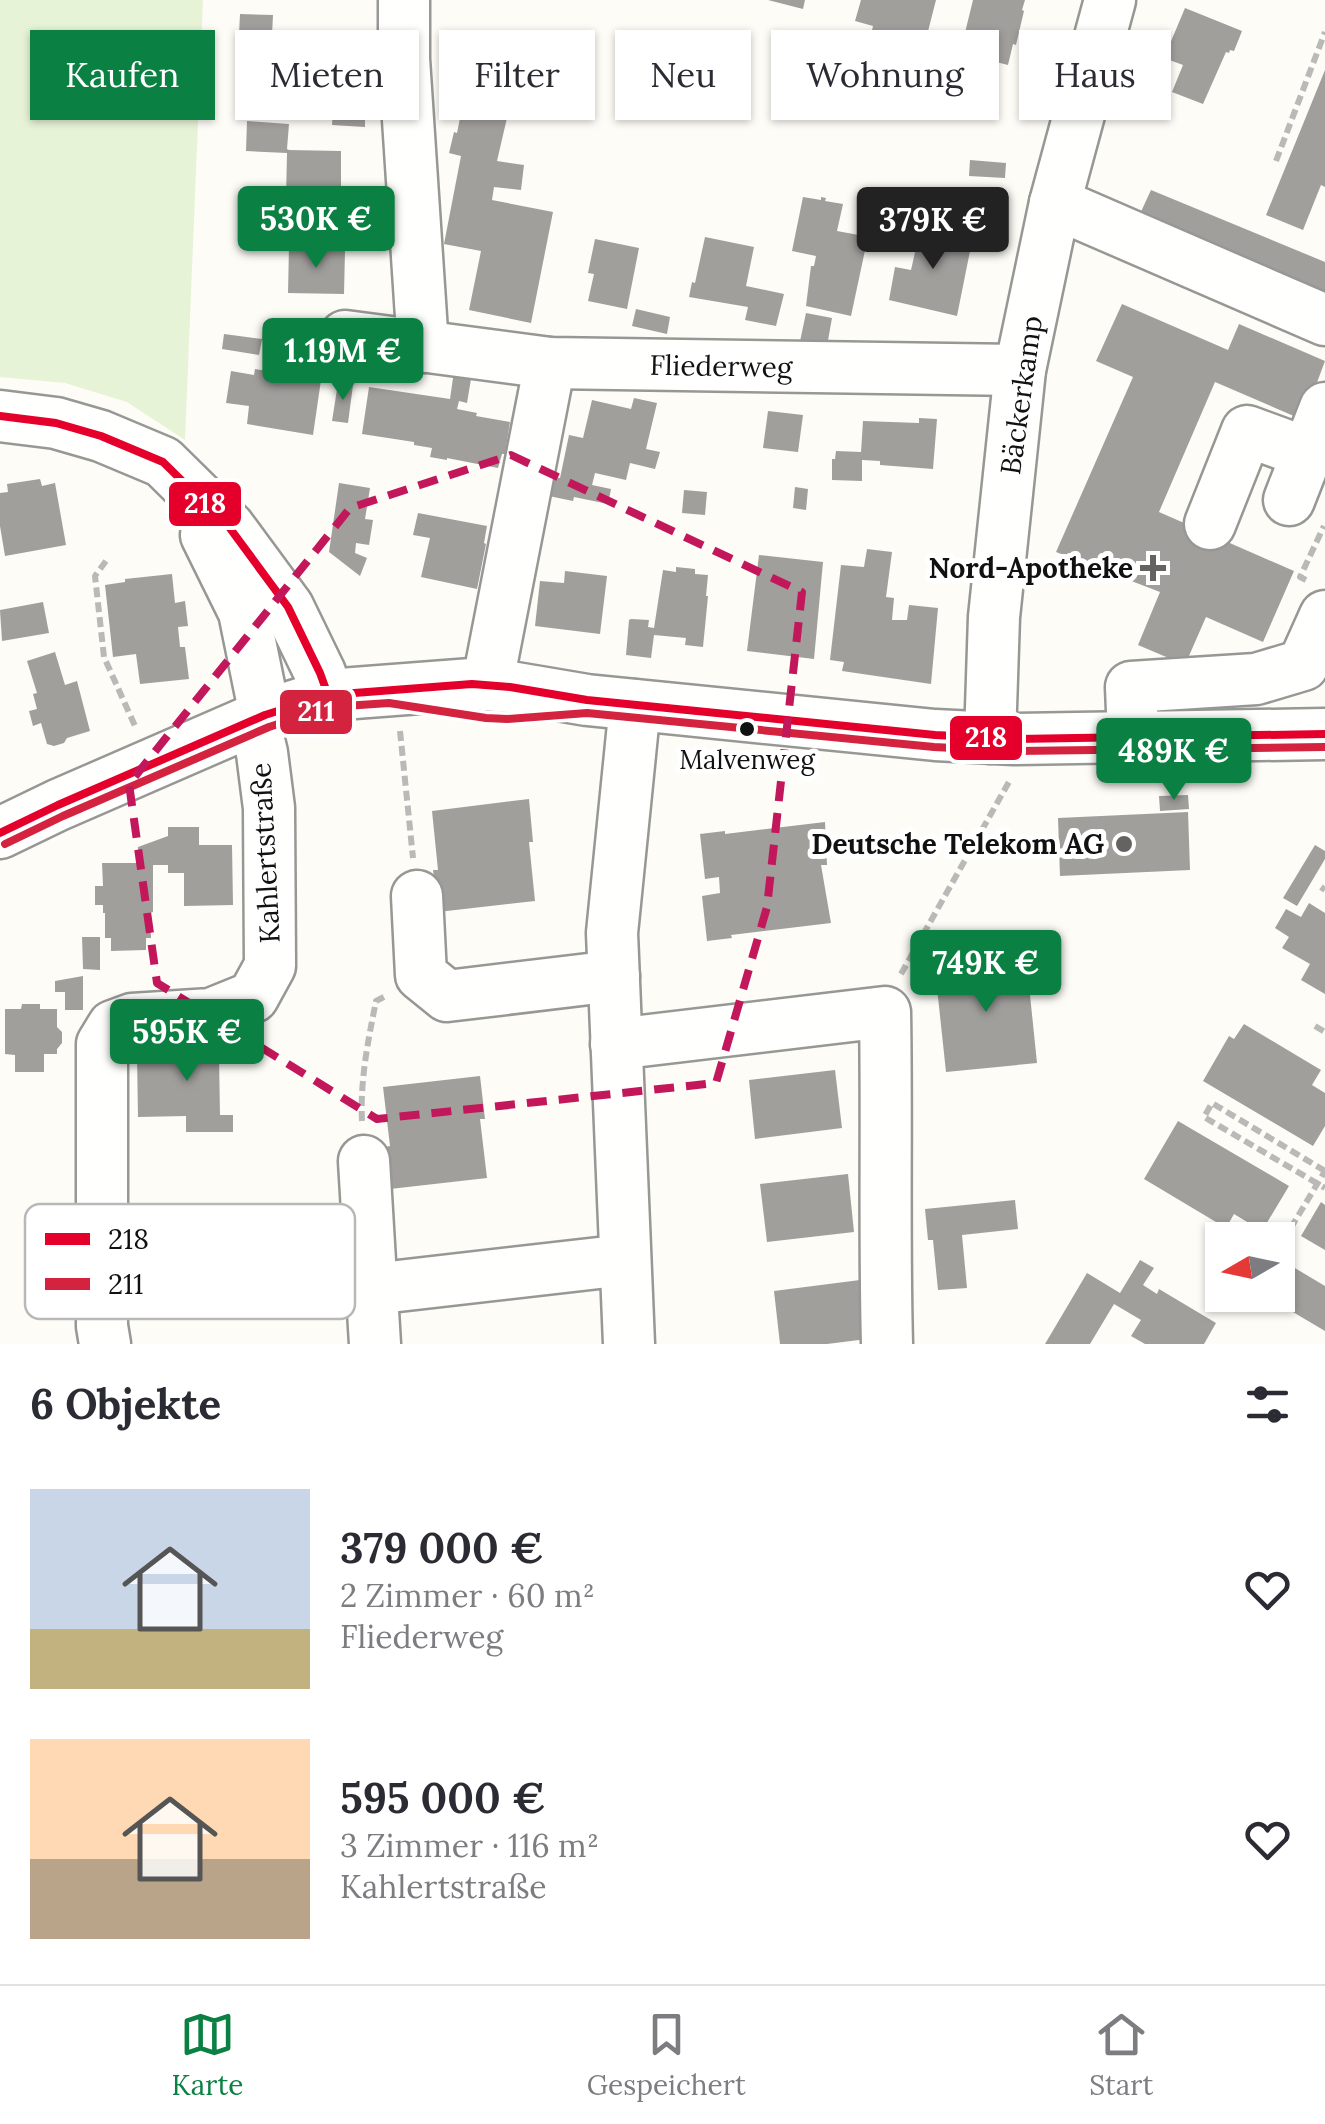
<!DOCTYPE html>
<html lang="de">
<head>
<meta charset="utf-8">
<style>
	body { margin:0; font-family:Lora,serif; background:#f7f7f7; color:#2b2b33; height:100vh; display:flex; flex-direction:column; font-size:38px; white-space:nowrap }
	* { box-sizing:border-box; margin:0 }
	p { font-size:32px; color:#7c7c81 }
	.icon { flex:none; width:55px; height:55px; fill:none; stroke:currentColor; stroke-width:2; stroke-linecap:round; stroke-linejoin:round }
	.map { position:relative; height:1344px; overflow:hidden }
	.sheet { display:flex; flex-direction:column; background:#fff; flex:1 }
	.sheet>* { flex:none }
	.banner { position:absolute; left:30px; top:30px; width:1265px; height:90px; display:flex; gap:20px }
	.needle { width:65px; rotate:261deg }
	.tools { position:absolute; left:1205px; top:1222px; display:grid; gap:20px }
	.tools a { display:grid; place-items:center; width:90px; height:90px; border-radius:0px; background:#fff; box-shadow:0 2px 8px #0004; font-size:50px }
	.price { position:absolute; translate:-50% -85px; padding:0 22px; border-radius:10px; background:#0b8043; color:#fff; font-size:32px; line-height:65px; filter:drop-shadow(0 2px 5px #0008) }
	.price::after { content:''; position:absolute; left:50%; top:60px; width:30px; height:22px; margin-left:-15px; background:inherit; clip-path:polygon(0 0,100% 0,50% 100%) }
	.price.current { background:#222; color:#fff }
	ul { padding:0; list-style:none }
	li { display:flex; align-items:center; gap:30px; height:250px; padding:0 30px }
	li span { display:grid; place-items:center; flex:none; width:280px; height:200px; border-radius:0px; color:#555 }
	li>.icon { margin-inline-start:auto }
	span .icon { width:120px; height:120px; fill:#fffc; stroke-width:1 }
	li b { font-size:42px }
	h2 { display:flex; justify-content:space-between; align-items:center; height:120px; padding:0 30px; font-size:42px }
	.tag { padding:0 35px; border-radius:0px; background:#fff; box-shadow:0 2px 8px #0004; font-size:35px; line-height:90px }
	.tag.current { background:#0b8043; color:#fff }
	.menu { display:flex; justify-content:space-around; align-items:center; height:140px; border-top:2px solid #e1e1e2; background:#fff; font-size:28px; color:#7c7c81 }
	.menu a { display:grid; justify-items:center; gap:5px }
	.menu .current { color:#0b8043 }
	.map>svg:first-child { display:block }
</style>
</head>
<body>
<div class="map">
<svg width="1325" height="1344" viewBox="0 0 1325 1344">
	<rect width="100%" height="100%" fill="#fdfcf7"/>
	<!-- grass -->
	<polygon fill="#e7f3d7" points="0,0 203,0 185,440 127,402 65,383 0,377"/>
	<!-- building -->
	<g fill="#a19f9c">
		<polygon points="768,0 805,0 803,9"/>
		<polygon points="861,0 936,0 926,39 903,33 891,79 887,78 883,94 858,88 873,26 855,21"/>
		<polygon points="973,0 1025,0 1022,10 1024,11 1016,45 1013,44 1008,65 960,53"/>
		<polygon points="1185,8 1242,31 1234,51 1230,50 1229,53 1226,52 1203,104 1172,92 1183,65 1164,58"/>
		<polygon points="240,14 273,15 272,35 334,36 333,98 365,99 365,127 332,125 333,103 268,101 268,104 248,104 249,88 253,88 254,34 239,34"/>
		<polygon points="500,43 580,58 577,76 554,72 551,85 516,79 497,161 524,165 521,190 494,187 492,200 553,212 531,323 469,310 481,251 444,244 461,156 449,153 454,132 457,133 468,78 484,81 484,76 496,78 497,75 494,74"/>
		<polygon points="1325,70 1325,187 1321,185 1303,230 1266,215"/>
		<polygon points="247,121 289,124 287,149 289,150 341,151 341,201 286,199 287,153 246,151"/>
		<polygon points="970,160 1006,163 1005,178 969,176"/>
		<polygon points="1151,190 1325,262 1325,293 1139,216"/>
		<polygon points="803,197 821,200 821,197 826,198 825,201 843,204 837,231 864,236 863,241 867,241 851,316 806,306 811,266 814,266 816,256 792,251"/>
		<polygon points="923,217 949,222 945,240 971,246 957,316 889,300 895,267 911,270"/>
		<polygon points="705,237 754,247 746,286 784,294 776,326 745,320 748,307 689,297 692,282 695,283"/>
		<polygon points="595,239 639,248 627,309 588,301 594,274 588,273"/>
		<polygon points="289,246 315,247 315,251 345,251 344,294 288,293"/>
		<polygon points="1122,304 1228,350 1239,324 1325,361 1303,420 1215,382 1159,512 1294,571 1263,642 1206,617 1185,665 1138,645 1160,592 1056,552 1133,377 1096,361"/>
		<polygon points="636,309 670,317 667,334 632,326"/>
		<polygon points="806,313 832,318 827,346 799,346"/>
		<polygon points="264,322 295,326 293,344 262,340 259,355 222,349 224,334 262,339"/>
		<polygon points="255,369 321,380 313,435 247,424 249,406 226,403 231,371 254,375"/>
		<polygon points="454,371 472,373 467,403 459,401 457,409 477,413 476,416 510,422 505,454 502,454 498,468 447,458 447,460 430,457 432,448 414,445 414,442 362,434 369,387 450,399"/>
		<polygon points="338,383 353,385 348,423 332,421"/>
		<polygon points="634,398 657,403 646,449 660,452 655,469 630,463 626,480 595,473 592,485 611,489 608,504 574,497 573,501 544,495 548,476 560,478 569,435 583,438 592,400 631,409"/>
		<polygon points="768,411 803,415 798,452 763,448"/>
		<polygon points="919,418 937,419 933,469 880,465 880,461 862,460 862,481 832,480 832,459 835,459 836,451 861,452 863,421 919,423"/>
		<polygon points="40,479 42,486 55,483 66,545 5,556 0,526 0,493 8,492 7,484"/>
		<polygon points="339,483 370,488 365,519 373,520 369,545 356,543 355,553 367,558 360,576 329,552"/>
		<polygon points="795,487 808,489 806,510 793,508"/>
		<polygon points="684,490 707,492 705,515 682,513"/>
		<polygon points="418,513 487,526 484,543 486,544 477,589 421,577 430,538 413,535"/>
		<polygon points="867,549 892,552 886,597 894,598 892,620 907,620 909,605 938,608 931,684 842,671 844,662 830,660 841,565 864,567"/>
		<polygon points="759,555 823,562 814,659 747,651"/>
		<polygon points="676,567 695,569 695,574 708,575 706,596 708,596 703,647 685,645 686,638 654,635 651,658 626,655 629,620 631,619 649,620 648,627 654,628 663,570 676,572"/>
		<polygon points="565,571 607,576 600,634 535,626 540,581 564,583"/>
		<polygon points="172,574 175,603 185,601 188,626 178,627 180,647 185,647 189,679 140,684 136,654 113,657 105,585 125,582 125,579"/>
		<polygon points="43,602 49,633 2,641 0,610"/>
		<polygon points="55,652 65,685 77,681 90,731 67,738 64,743 54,746 47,744 41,723 33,726 29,711 37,709 33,694 37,693 27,661"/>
		<polygon points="1188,795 1189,809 1160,811 1159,796"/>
		<polygon points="529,799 533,842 529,842 535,901 438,912 433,870 438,870 432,811"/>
		<polygon points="1188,812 1190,870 1060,876 1058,818"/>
		<polygon points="825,822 827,865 821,865 831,923 731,935 732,938 707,941 702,896 720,893 719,877 705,879 700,834 725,831 725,834"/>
		<polygon points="168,827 199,827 199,845 232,845 233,905 184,906 184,873 168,873 168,865 153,865 153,912 150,913 151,938 146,938 146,950 111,951 111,938 105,938 105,913 103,913 103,905 95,905 95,886 103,886 102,863 138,863 138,847 168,836"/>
		<polygon points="1315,845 1325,851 1325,859 1297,906 1283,898"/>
		<polygon points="1309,903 1325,913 1325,994 1301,980 1310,964 1282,948 1289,937 1275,928 1286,909 1301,917"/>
		<polygon points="82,937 100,937 100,970 83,969"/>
		<polygon points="1026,956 1037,1063 946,1072 935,969"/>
		<polygon points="83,976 83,1010 65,1010 65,992 55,992 55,981"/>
		<polygon points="22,1004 40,1004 40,1009 57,1009 57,1027 62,1032 62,1043 57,1049 57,1054 44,1054 44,1072 15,1072 15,1055 5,1054 5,1009 21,1009"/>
		<polygon points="1244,1024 1321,1070 1312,1085 1325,1093 1325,1126 1313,1146 1203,1081 1229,1036 1234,1039"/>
		<polygon points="192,1034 238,1034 239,1055 219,1056 220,1115 233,1115 233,1132 186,1132 186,1116 138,1117 137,1055 192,1054"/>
		<polygon points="835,1070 842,1128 755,1139 749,1080"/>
		<polygon points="480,1076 485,1119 480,1119 487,1178 390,1189 385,1147 390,1146 383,1087"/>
		<polygon points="1178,1121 1289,1186 1262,1231 1234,1214 1226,1228 1144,1179"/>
		<polygon points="848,1174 854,1232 767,1242 760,1184"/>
		<polygon points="1015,1200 1018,1229 962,1235 967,1288 938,1290 933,1240 928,1240 925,1209"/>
		<polygon points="1321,1202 1325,1205 1325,1250 1301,1236"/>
		<polygon points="1278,1258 1325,1286 1325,1331 1264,1295 1278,1295"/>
		<polygon points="1140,1260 1154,1268 1143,1285 1157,1294 1159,1289 1216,1323 1204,1344 1145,1344 1131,1336 1141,1320 1114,1304 1090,1344 1045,1344 1087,1273 1120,1293"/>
		<polygon points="860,1280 867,1339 827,1344 780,1344 774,1291"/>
	</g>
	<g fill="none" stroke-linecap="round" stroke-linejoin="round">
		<!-- minor casing -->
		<g stroke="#979795" stroke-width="55">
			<g id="minor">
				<polyline points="404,0 404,59 423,347"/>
				<polyline points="1055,203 1325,320"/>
				<polyline points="345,336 550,363 1020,370"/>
				<polyline points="0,416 56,423 101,436 163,462 229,527 288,607 320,673 328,695"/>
				<polyline points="1289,500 1325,408"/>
				<polyline points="1210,524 1247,431 1307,453"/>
				<polyline points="206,535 244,612 265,715"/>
				<polyline points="491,666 550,363"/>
				<polyline points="1133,736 1131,687 1256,679 1303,665 1325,616"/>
				<polyline points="990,738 994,617 1020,370 1055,203 1110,0"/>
				<polyline points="0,833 58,805 265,715 328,695 472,684 510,687 587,700 935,735 1014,739 1325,734"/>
				<polyline points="417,896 421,975 447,996 614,976"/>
				<path d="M616,1044L885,1012C887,1123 884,1233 887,1344"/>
				<polyline points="364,1161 375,1344"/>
				<polyline points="372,1289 625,1260"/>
				<polyline points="105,1344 102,1326 102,1044 113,1026 132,1019 211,1014 253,997 270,966 269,808 262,753 254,720"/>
				<polyline points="629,1344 612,933 635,705"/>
			</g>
		</g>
		<!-- path -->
		<g stroke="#b9b9b8" stroke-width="6" stroke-dasharray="10 5" stroke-linecap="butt">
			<polyline points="1276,161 1325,32"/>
			<polyline points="106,561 95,576 104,657 135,726"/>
			<polyline points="1306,580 1300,577 1324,526"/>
			<polyline points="400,731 413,858"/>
			<polyline points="1321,887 1325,890"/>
			<polyline points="901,974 1010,780"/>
			<polyline points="1315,1026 1325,1032"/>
			<path d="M362,1121C360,1080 368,1041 376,1001L386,996"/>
			<polyline points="1325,1171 1212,1103 1204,1117 1325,1188"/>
			<polyline points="1283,1241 1325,1171"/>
		</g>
		<!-- minor -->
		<use href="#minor" stroke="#fffffe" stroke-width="50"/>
		<!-- bus-1 casing -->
		<g stroke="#fff" stroke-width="15">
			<g id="bus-1">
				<polyline points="0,416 56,423 101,436 163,462 229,527 288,607 320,673 328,695"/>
				<polyline points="0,833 58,805 265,715 328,695 472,684 510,687 587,700 935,735 1014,739 1325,734"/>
			</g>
		</g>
		<!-- bus-2 casing -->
		<g stroke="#fff" stroke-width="15">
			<polyline id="bus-2" points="5,844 63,816 269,727 330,707 389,703 486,718 507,719 587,713 934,747 1013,751 1325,747"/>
		</g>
		<!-- bus-1 -->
		<use href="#bus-1" stroke="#e4002b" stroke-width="8"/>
		<!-- bus-2 -->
		<use href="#bus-2" stroke="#d4233e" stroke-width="8"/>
	</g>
	<!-- marked area -->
	<path fill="none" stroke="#c2185b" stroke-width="8" stroke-dasharray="20 12" stroke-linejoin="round" d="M511,455L802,592L767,907L716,1083L377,1119L157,983L129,784L350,508Z"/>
	<!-- markers -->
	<g fill="#646362" stroke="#fff" stroke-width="4">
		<path d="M1148 553h10v10h10v10h-10v10h-10v-10h-10v-10h10z"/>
		<circle cx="1124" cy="844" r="10"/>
	</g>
	<circle fill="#111" stroke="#fff" stroke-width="4" cx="747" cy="729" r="9"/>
	<g text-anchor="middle" stroke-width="10" stroke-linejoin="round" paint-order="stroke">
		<!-- bus labels -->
		<g font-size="26" fill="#111" stroke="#fff">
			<text x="747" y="769">Malvenweg</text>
		</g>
		<!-- street labels -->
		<g font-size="28" fill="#111" stroke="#fff">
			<text transform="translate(721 366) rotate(1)" y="10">Fliederweg</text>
			<text transform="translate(1021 395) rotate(-82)" y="10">Bäckerkamp</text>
			<text transform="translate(265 853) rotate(-93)" y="10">Kahlertstraße</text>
		</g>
		<!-- poi labels -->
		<g font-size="28" font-weight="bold" fill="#111" stroke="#fff" text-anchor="end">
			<text x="1133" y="578">Nord-Apotheke</text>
			<text x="1104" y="854">Deutsche Telekom AG</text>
		</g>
	</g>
	<!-- legend -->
	<rect x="25" y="1204" width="330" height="115" rx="15" fill="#fff" stroke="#b8b8b8" stroke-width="2.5"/>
	<rect x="45" y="1233" width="45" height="12" fill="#e4002b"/>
	<rect x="45" y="1278" width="45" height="12" fill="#d4233e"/>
	<g font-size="28" fill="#111">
		<text x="108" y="1249">218</text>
		<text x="108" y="1294">211</text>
	</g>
	<g stroke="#fff" stroke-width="4">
		<rect x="167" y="480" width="76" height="48" rx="10" fill="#e4002b"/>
		<rect x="278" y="688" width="76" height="48" rx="10" fill="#d4233e"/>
		<rect x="948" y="714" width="76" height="48" rx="10" fill="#e4002b"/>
	</g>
	<g font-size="28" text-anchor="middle" font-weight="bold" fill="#fff">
		<text x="205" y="513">218</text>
		<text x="316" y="721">211</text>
		<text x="986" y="747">218</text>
	</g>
</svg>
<div class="tools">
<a><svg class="needle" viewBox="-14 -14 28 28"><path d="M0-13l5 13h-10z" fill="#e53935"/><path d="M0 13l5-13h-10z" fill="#7c7c81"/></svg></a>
</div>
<b class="price" style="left:316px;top:271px">530K €</b>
<b class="price current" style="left:933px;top:272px">379K €</b>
<b class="price" style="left:343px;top:403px">1.19M €</b>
<b class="price" style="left:1174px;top:803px">489K €</b>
<b class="price" style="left:986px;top:1015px">749K €</b>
<b class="price" style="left:187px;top:1084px">595K €</b>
<div class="banner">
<a class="tag current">Kaufen</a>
<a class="tag">Mieten</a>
<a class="tag">Filter</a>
<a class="tag">Neu</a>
<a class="tag">Wohnung</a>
<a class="tag">Haus</a>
</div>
</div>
<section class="sheet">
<h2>6 Objekte<svg class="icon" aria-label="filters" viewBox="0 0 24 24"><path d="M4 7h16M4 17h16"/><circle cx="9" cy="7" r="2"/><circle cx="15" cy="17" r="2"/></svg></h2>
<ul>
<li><span style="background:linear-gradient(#c9d6e8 70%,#c2b280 0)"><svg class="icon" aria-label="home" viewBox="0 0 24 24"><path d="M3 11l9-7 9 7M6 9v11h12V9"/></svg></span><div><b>379 000 €</b><p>2 Zimmer · 60 m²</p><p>Fliederweg</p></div><svg class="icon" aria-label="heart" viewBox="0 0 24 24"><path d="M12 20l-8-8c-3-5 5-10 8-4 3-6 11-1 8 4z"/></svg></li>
<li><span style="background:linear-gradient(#ffd9b3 60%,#b9a48a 0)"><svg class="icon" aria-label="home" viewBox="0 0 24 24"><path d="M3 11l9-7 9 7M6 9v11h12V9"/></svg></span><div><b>595 000 €</b><p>3 Zimmer · 116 m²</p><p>Kahlertstraße</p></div><svg class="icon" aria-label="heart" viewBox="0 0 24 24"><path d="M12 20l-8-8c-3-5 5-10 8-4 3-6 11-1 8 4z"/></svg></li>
</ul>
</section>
<nav class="menu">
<a class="current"><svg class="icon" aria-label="map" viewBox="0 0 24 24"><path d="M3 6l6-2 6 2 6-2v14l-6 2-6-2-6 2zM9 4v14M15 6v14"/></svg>Karte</a>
<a><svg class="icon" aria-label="saved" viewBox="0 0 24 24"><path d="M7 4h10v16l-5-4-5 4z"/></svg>Gespeichert</a>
<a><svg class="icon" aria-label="home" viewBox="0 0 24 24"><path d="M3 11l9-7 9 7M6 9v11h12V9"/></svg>Start</a>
</nav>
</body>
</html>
